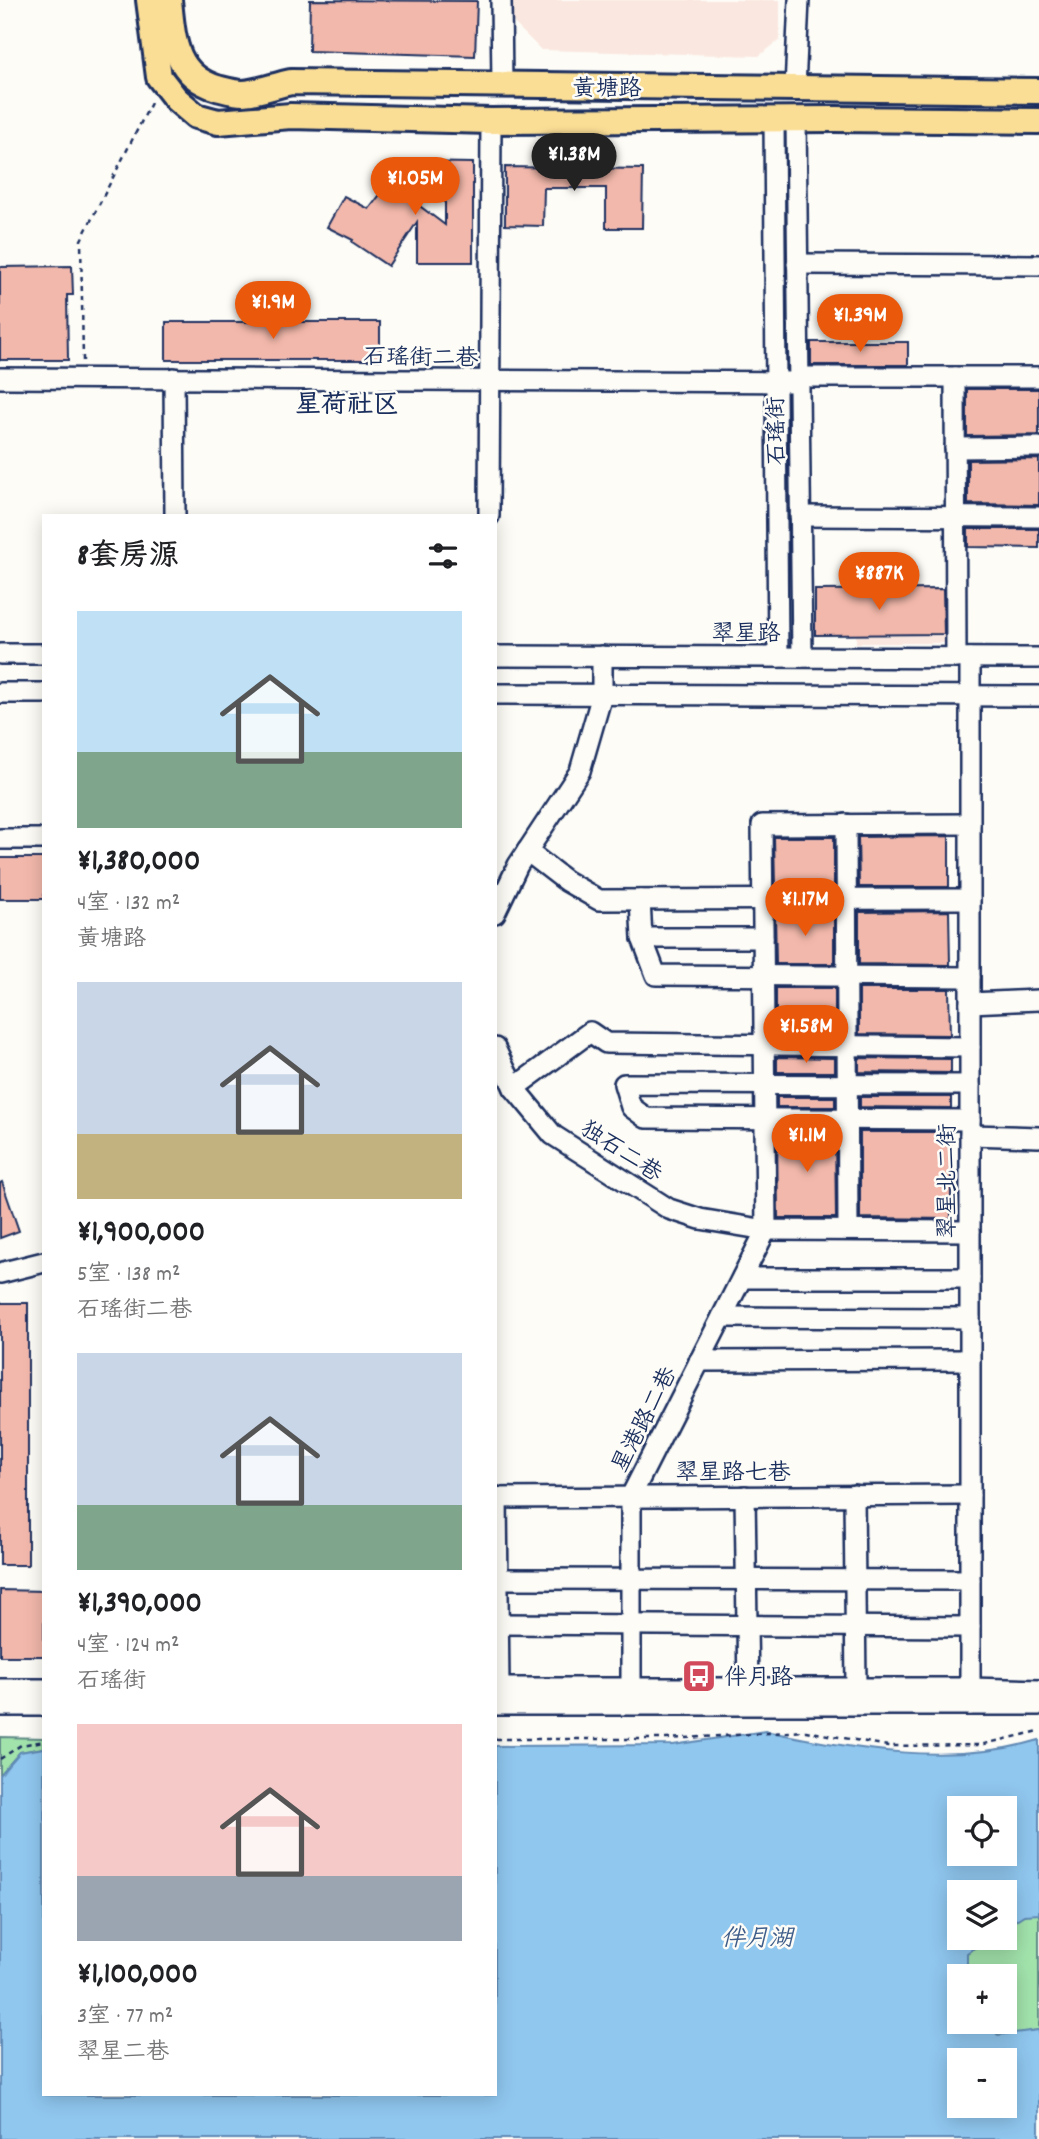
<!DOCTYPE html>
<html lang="zh">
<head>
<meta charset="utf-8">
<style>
	body { margin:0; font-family:Dekko,"LXGW WenKai TC",sans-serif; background:#f6f6f6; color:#202124; height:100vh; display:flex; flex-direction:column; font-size:26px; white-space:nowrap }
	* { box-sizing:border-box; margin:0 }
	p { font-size:23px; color:#757577 }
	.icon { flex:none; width:38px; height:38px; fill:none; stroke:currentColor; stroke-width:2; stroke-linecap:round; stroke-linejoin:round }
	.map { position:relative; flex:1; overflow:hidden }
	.side { position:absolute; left:42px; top:514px; width:455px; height:1582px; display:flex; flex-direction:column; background:#fff; border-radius:0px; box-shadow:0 4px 18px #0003 }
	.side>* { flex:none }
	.buttons { position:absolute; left:947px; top:1796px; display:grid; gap:14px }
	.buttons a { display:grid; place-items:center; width:70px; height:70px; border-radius:0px; background:#fff; box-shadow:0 4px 18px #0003; font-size:35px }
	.price { position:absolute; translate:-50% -60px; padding:0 16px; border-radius:24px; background:#ea580c; color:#fff; font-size:23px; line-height:46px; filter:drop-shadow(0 2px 4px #0008) }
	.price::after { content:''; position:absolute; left:50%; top:42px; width:21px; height:16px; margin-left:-10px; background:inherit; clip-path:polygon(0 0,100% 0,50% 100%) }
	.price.on { background:#222; color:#fff }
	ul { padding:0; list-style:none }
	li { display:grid; align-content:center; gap:14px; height:371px; padding:0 35px }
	li span { display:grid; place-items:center; height:217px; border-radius:0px; color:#555 }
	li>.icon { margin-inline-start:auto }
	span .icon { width:126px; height:126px; fill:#fffc; stroke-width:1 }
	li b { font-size:30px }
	h2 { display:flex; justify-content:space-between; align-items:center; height:84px; padding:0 35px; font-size:30px }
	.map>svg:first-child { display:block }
</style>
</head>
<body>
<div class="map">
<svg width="1039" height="2139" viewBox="0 0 1039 2139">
	<rect width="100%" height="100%" fill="#fdfcf7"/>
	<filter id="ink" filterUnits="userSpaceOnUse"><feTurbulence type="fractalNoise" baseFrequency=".0143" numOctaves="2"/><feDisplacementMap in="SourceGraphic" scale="14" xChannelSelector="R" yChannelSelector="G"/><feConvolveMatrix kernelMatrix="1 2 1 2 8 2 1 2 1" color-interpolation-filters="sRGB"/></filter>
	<g filter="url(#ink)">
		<!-- built -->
		<g fill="#fae8e0">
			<polygon points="505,0 780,0 780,40 759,56 541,50 505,14"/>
			<rect x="856" y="588" width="96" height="55"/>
		</g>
		<!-- green -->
		<g fill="#a2e3ac" stroke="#5e8985" stroke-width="2">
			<polygon points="0,1737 44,1738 44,1748 20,1752 0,1775"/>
			<polygon points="1024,1914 1039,1914 1039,2030 998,2036 985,2021 1004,2021 1004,1976 967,1976 967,1953 990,1937 1004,1937 1005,1927"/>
		</g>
		<!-- water -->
		<path fill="#90c7ef" stroke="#618ab5" stroke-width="2" fill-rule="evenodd" d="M765,1731C854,1749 950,1767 1039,1740V1914L1024,1915L1005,1927L1004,1892H959V1937H990L967,1953V1976H959V2021H985L998,2035L1039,2030V2139H0V1775L20,1752L44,1748V2095H495V1746L673,1745ZM959,1808H1004V1853H959ZM959,2060H1004V2105H959Z"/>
		<!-- building -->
		<g fill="#f2b8ab" stroke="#1b2f5e" stroke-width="2">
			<polygon points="310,0 477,1 475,56 309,51"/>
			<polygon points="409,162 473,163 473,262 417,262 417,222 388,266 352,242 353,240 327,227 344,196 369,209 389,183 445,225 445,186 409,186"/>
			<polygon points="505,167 643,169 642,228 606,228 606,188 544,188 543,226 505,225"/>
			<polygon points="72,266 73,295 67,295 68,360 0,360 0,267"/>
			<rect x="166" y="322" width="214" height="38"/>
			<rect x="811" y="342" width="97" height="23"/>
			<polygon points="967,389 1039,389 1039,435 967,436"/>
			<polygon points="1039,459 1039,505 968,504 968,460"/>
			<polygon points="968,529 1039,529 1039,548 968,547"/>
			<polygon points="943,589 944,634 815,635 815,590"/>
			<polygon points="949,836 949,887 859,887 858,837"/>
			<polygon points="774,837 834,837 834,887 775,887"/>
			<rect x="0" y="858" width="44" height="41"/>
			<polygon points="949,911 950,965 859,964 859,912"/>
			<polygon points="775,912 834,912 834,964 776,964"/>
			<rect x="776" y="988" width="59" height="45"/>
			<polygon points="859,989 949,989 950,1035 859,1034"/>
			<polygon points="777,1057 835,1058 835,1072 777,1072"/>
			<polygon points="859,1058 951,1059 951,1073 859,1072"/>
			<rect x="777" y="1097" width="58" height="10"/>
			<polygon points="860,1097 951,1097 951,1108 860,1107"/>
			<polygon points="777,1131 835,1131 836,1218 778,1218"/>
			<polygon points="860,1132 951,1132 951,1219 860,1218"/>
			<polygon points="2,1182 19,1231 0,1238 0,1183"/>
			<rect x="0" y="1303" width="28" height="262"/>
			<polygon points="0,1590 44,1591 44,1656 0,1656"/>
		</g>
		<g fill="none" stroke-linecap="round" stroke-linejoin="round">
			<!-- minor casing -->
			<g stroke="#1b2f5e" stroke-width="24">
				<g id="minor">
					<polyline points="501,0 502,86"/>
					<polyline points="795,88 799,0"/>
					<polyline points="774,119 778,657"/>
					<polyline points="796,119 802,657"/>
					<polyline points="797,264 1039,265"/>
					<polyline points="955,377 956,658"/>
					<polyline points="0,378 799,382 806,377 1039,377"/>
					<polyline points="174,378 175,516"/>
					<polyline points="955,448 1039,447"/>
					<polyline points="489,516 491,121"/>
					<polyline points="800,516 1039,517"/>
					<polyline points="0,654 44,654"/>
					<polyline points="495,656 1039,658"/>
					<polyline points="970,658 970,1705"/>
					<polyline points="0,693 44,693"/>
					<polyline points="495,694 1039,696"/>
					<polyline points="846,824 848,1230"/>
					<polyline points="0,839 44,839"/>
					<polyline points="527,851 566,881 599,900 970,899"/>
					<polyline points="640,900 642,938 656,975 970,977"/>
					<polyline points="495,913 518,865 580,771 602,695 602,656"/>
					<polyline points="642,938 763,938"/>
					<polyline points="970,1003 1039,1000"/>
					<polyline points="495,1048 514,1088 553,1135 669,1209 700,1219 766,1230 970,1231"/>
					<polyline points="970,1085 624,1084 631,1107 646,1118 970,1120"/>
					<polyline points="514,1088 590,1032 606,1043 970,1047"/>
					<polyline points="970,1135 1039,1137"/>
					<polyline points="0,1273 44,1262"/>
					<polyline points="742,1278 970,1278"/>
					<polyline points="722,1317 970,1318"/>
					<polyline points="699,1361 970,1360"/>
					<polyline points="854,1495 856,1688"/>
					<polyline points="745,1496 748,1688"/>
					<polyline points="497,1497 499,1688"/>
					<polyline points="495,1498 970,1495"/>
					<polyline points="495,1579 970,1580"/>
					<polyline points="495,1624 970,1627"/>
					<polyline points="495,1688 970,1688 1039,1690"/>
					<polyline points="631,1688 631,1496 766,1230 762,825 970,824"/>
					<polyline points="0,1689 44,1689"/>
					<polyline points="495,1705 1039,1705"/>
					<polyline points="0,1706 44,1706"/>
				</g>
			</g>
			<!-- major casing -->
			<g stroke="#1b2f5e" stroke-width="30">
				<g id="major">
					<polyline points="149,0 159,77 176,99 196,116 218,122 291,116 491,121 834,119 1039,121"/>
					<path d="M169,0C173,39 174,75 217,88C225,90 235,93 243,93C259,92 276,85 291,82L1039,91"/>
				</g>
			</g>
			<!-- path -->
			<g stroke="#1b2f5e" stroke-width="2.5" stroke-dasharray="5 5" stroke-linecap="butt">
				<polyline points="83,361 81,240 151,103"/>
				<polyline points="495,1739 667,1739 806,1731 888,1746 980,1745 1039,1731"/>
				<polyline points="0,1759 21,1745 44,1741"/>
			</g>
			<!-- minor -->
			<use href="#minor" stroke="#fdfcf7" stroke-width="19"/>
			<!-- major -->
			<use href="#major" stroke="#fbde96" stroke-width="24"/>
		</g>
	</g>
	<!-- icons -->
	<defs>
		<g id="bus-square" transform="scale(1.75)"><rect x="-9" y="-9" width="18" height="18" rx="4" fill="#d1495b" stroke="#fdfcf7"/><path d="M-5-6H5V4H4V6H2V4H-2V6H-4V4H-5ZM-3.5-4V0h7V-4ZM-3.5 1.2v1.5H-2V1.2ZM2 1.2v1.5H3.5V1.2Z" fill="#fff"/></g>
	</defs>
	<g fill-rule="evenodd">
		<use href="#bus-square" x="699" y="1676"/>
	</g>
	<g text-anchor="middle" stroke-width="5" stroke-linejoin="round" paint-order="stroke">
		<!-- street labels -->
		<g font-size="23" fill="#1b2f5e" stroke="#fdfcf7">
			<text x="607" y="95">黄塘路</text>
			<text transform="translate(421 356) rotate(1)" y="8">石瑶街二巷</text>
			<text transform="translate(775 431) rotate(-91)" y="8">石瑶街</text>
			<text x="746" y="640">翠星路</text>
			<text transform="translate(622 1150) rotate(33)" y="8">独石二巷</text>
			<text transform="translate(946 1181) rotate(-90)" y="8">翠星北二街</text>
			<text transform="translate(643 1419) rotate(-63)" y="8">星港路二巷</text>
			<text x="733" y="1479">翠星路七巷</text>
		</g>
		<!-- poi labels -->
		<g font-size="23" fill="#1b2f5e" stroke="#fdfcf7" text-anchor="start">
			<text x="724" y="1684">伴月路</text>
		</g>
		<!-- water labels -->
		<g font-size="24" font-style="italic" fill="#3e5d8a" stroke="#fdfcf7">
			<text x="757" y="1945">伴月湖</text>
		</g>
		<!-- quarter labels -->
		<g font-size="26" font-weight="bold" fill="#1b2f5e" stroke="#fdfcf7">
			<text x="347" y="412">星荷社区</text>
		</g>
	</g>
</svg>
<div class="buttons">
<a><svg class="icon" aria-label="locate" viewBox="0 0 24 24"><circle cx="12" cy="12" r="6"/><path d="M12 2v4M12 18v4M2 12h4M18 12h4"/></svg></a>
<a><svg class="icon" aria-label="layers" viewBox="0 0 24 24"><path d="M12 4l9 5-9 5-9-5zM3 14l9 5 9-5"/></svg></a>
<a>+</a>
<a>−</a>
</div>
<b class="price on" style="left:574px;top:193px">¥1.38M</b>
<b class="price" style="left:415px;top:217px">¥1.05M</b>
<b class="price" style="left:273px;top:341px">¥1.9M</b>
<b class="price" style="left:860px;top:354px">¥1.39M</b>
<b class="price" style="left:879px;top:612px">¥887K</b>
<b class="price" style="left:805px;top:938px">¥1.17M</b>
<b class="price" style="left:806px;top:1065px">¥1.58M</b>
<b class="price" style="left:807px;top:1174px">¥1.1M</b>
<section class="side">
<h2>8套房源<svg class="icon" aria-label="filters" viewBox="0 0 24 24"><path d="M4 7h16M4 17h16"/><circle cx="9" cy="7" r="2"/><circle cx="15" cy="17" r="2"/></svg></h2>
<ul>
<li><span style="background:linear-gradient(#bfe0f5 65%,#7fa58c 0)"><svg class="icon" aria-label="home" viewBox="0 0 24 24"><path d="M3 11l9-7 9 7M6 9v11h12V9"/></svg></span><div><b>¥1,380,000</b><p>4室 · 132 m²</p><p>黄塘路</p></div></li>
<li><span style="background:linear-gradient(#c9d6e8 70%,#c2b280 0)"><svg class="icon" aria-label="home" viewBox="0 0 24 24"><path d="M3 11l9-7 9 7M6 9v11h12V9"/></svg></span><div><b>¥1,900,000</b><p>5室 · 138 m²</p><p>石瑶街二巷</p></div></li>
<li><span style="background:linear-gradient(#c9d6e8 70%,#7fa58c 0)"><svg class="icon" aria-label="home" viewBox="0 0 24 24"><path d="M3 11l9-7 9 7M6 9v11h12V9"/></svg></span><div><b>¥1,390,000</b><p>4室 · 124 m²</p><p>石瑶街</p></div></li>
<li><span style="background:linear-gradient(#f6c9c9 70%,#9aa5b1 0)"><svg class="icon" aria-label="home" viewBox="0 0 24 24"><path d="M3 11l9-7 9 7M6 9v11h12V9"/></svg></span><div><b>¥1,100,000</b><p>3室 · 77 m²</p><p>翠星二巷</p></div></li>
</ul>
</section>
</div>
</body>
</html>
